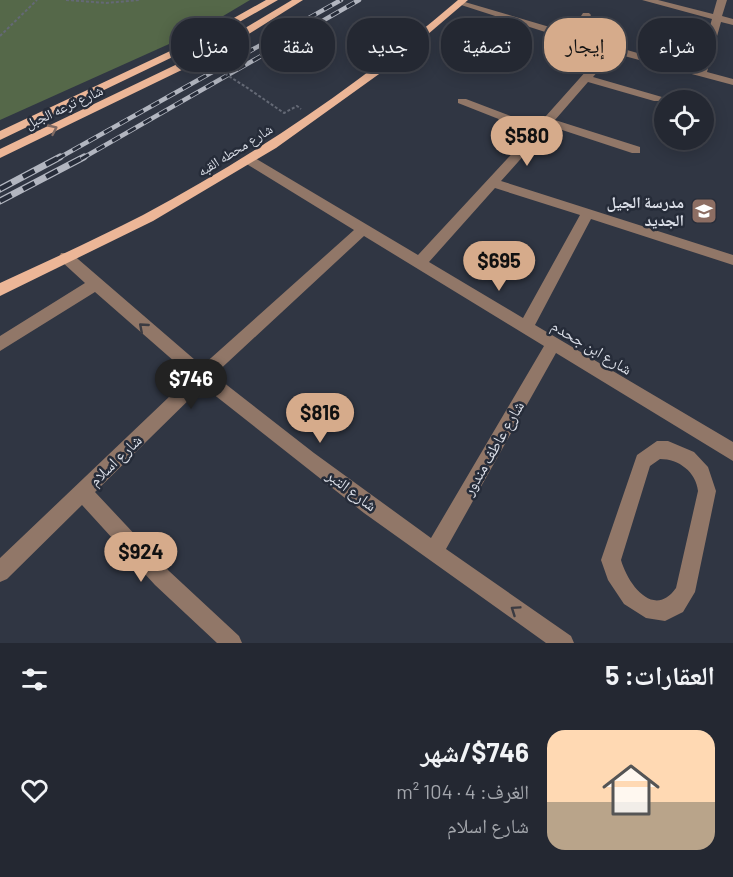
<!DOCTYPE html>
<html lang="ar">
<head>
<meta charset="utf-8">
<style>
	body { margin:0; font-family:Barlow,"Noto Naskh Arabic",sans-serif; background:#2c303a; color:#f1f3f6; direction:rtl; height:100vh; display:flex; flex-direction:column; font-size:22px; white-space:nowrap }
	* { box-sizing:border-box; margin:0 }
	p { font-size:20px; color:#a3a6ac }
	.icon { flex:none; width:33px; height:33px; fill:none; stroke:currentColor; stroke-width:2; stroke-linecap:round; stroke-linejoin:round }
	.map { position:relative; height:643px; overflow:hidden; direction:ltr }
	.panel { display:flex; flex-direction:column; background:#242832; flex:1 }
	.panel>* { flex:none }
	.banner { position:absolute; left:18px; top:18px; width:698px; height:54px; direction:rtl; display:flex; gap:12px }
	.fabs { position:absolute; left:654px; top:90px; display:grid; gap:12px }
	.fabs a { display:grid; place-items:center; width:60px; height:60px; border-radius:50%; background:#242832; box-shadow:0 3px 15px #0003,0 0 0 2px #41444d; font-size:30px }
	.price { position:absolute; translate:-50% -51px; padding:0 14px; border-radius:21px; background:#d6ab8b; color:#111; font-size:20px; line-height:39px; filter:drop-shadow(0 2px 3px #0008) }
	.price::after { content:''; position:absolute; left:50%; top:36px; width:18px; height:14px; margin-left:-9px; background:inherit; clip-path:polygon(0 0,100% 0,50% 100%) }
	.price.selected { background:#222; color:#fff }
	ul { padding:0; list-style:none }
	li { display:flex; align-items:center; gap:18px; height:150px; padding:0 18px }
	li+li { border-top:2px solid #41444d }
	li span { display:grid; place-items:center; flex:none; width:168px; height:120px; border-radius:18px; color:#555 }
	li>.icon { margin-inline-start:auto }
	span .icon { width:72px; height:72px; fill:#fffc; stroke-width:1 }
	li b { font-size:26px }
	h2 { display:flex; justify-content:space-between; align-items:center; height:72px; padding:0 18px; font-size:26px }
	.tag { padding:0 21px; border-radius:24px; background:#242832; box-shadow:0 3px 15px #0003,0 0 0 2px #41444d; font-size:21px; line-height:54px }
	.tag.selected { background:#d6ab8b; color:#111 }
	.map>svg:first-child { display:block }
</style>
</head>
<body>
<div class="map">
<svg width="733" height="643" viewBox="0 0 733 643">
	<rect width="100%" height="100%" fill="#303643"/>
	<!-- green -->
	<polygon fill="#556849" points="0,0 250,0 198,31 0,120"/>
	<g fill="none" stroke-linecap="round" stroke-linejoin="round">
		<!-- path -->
		<g stroke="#646975" stroke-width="2" stroke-dasharray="3 2" stroke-linecap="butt">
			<polyline points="66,0 106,3 140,0"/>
			<polyline points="0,36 37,0"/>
			<polyline points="246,87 284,113 297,106 301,109"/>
		</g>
		<!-- minor -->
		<g fill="#917768" fill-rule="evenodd">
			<path d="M458,0L570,33L583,13H589L591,15L578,36L697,70L712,19L642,0H658L713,14L717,0H727L722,16L733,19V25L721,22L707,72L733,79V85L613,53L593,77L662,97V101H654L588,82L555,120L640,147V153H632L550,126L501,181L733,255V265L591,219L535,325L733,442V461L556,353L446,549L571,636L574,643H546L364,513L203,386L95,492L169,571L239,636L242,643H217L155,585L82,505L7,579L0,582V558L191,376L95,292L0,351V336L85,283L61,261L59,257L61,253H71L202,366L354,230L245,163V157H253L418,255L532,132L458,103V99H466L537,126L604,51L458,4ZM495,188L580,215L523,318L429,262ZM364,236L544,346L431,538L314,453L214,375Z"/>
			<path d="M657,441H668L694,452L708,467L716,491L695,592L683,612L665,621L646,618L624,604L608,580L601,560L637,455ZM660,459C679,459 696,472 698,491L676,588C654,619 628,585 621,560L650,466Z"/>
		</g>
		<!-- major -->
		<g fill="#ecb697" fill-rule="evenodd">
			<polygon points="266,0 278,0 206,41 0,140 0,131 200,37"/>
			<polygon points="292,0 303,0 223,50 0,158 0,149 215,46"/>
			<path d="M458,0H468L393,64L276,148L153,221L0,296V283C48,261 96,239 143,215C256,155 361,83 458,0Z"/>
		</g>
		<!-- rail-far1 casing -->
		<g stroke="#b2b6c0" stroke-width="4.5">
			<g id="rail-far1">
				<polyline points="57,159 341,0"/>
				<polyline points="81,159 359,0"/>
			</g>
		</g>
		<!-- rail casing -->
		<g stroke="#b2b6c0" stroke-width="7">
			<g id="rail">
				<polyline points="0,189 60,157"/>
				<polyline points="0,201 84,157"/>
			</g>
		</g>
		<!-- rail-far1 -->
		<use href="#rail-far1" stroke="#262c39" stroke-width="3" stroke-dasharray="9" stroke-linecap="butt"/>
		<!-- rail -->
		<use href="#rail" stroke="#262c39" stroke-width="4.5" stroke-dasharray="13" stroke-linecap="butt"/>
		<!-- path-bridge -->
		<polyline stroke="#646975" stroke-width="2" stroke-dasharray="3 2" stroke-linecap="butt" points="208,63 246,87"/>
	</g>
	<!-- one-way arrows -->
	<defs><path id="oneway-chevron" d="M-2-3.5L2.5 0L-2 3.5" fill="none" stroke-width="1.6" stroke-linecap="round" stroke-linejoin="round" transform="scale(1.5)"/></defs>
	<use stroke="#7f6a63" href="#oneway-chevron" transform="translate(53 129) rotate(-25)"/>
	<g stroke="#3b3b42">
		<use href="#oneway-chevron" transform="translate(143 327) rotate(-139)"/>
		<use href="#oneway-chevron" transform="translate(515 610) rotate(-146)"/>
	</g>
	<!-- icons -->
	<defs>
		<g id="school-square" transform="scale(1.35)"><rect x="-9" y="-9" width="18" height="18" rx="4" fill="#8d6e63" stroke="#262c39"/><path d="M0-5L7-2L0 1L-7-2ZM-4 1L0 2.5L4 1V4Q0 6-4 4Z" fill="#fff"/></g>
	</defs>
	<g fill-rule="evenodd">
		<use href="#school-square" x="704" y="211"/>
	</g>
	<g text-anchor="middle" stroke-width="5" stroke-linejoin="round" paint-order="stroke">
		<!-- far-street labels -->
		<g font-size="14" fill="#dadee7" stroke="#262c39">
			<text transform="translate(64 107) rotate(-25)" y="5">شارع ترعه الجبل</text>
			<text transform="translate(235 150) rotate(-32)" y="5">شارع محطه القبه</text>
		</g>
		<!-- poi labels -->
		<g font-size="16" font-weight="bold" fill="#dadee7" stroke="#262c39" text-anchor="end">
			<text x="684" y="208">مدرسة الجيل<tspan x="684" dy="18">الجديد</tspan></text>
		</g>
		<!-- street labels -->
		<g font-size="16" fill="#dadee7" stroke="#262c39">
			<text transform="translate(592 347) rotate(31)" y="6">شارع ابن جحدم</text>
			<text transform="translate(493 448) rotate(-60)" y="6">شارع عاطف مندور</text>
			<text transform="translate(115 460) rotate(-44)" y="6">شارع اسلام</text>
			<text transform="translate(352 490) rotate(37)" y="6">شارع التبر</text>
		</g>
	</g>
</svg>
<div class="fabs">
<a><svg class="icon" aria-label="locate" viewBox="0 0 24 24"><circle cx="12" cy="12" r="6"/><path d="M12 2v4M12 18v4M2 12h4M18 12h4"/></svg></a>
</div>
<b class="price" style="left:527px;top:167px">$580</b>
<b class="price" style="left:499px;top:292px">$695</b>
<b class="price selected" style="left:191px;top:410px">$746</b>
<b class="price" style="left:320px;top:444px">$816</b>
<b class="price" style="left:141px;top:583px">$924</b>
<div class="banner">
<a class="tag">شراء</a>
<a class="tag selected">إيجار</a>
<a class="tag">تصفية</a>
<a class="tag">جديد</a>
<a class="tag">شقة</a>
<a class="tag">منزل</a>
</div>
</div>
<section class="panel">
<h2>العقارات: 5<svg class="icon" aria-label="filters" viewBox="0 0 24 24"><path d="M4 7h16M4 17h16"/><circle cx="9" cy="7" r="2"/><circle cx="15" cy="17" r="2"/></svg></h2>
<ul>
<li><span style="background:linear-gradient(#ffd9b3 60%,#b9a48a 0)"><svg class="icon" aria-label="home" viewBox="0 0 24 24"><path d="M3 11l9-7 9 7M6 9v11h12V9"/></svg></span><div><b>$746/شهر</b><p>الغرف: 4 · 104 m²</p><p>شارع اسلام</p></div><svg class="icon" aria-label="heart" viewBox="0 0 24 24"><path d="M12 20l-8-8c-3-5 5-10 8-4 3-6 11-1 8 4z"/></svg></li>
</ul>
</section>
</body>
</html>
